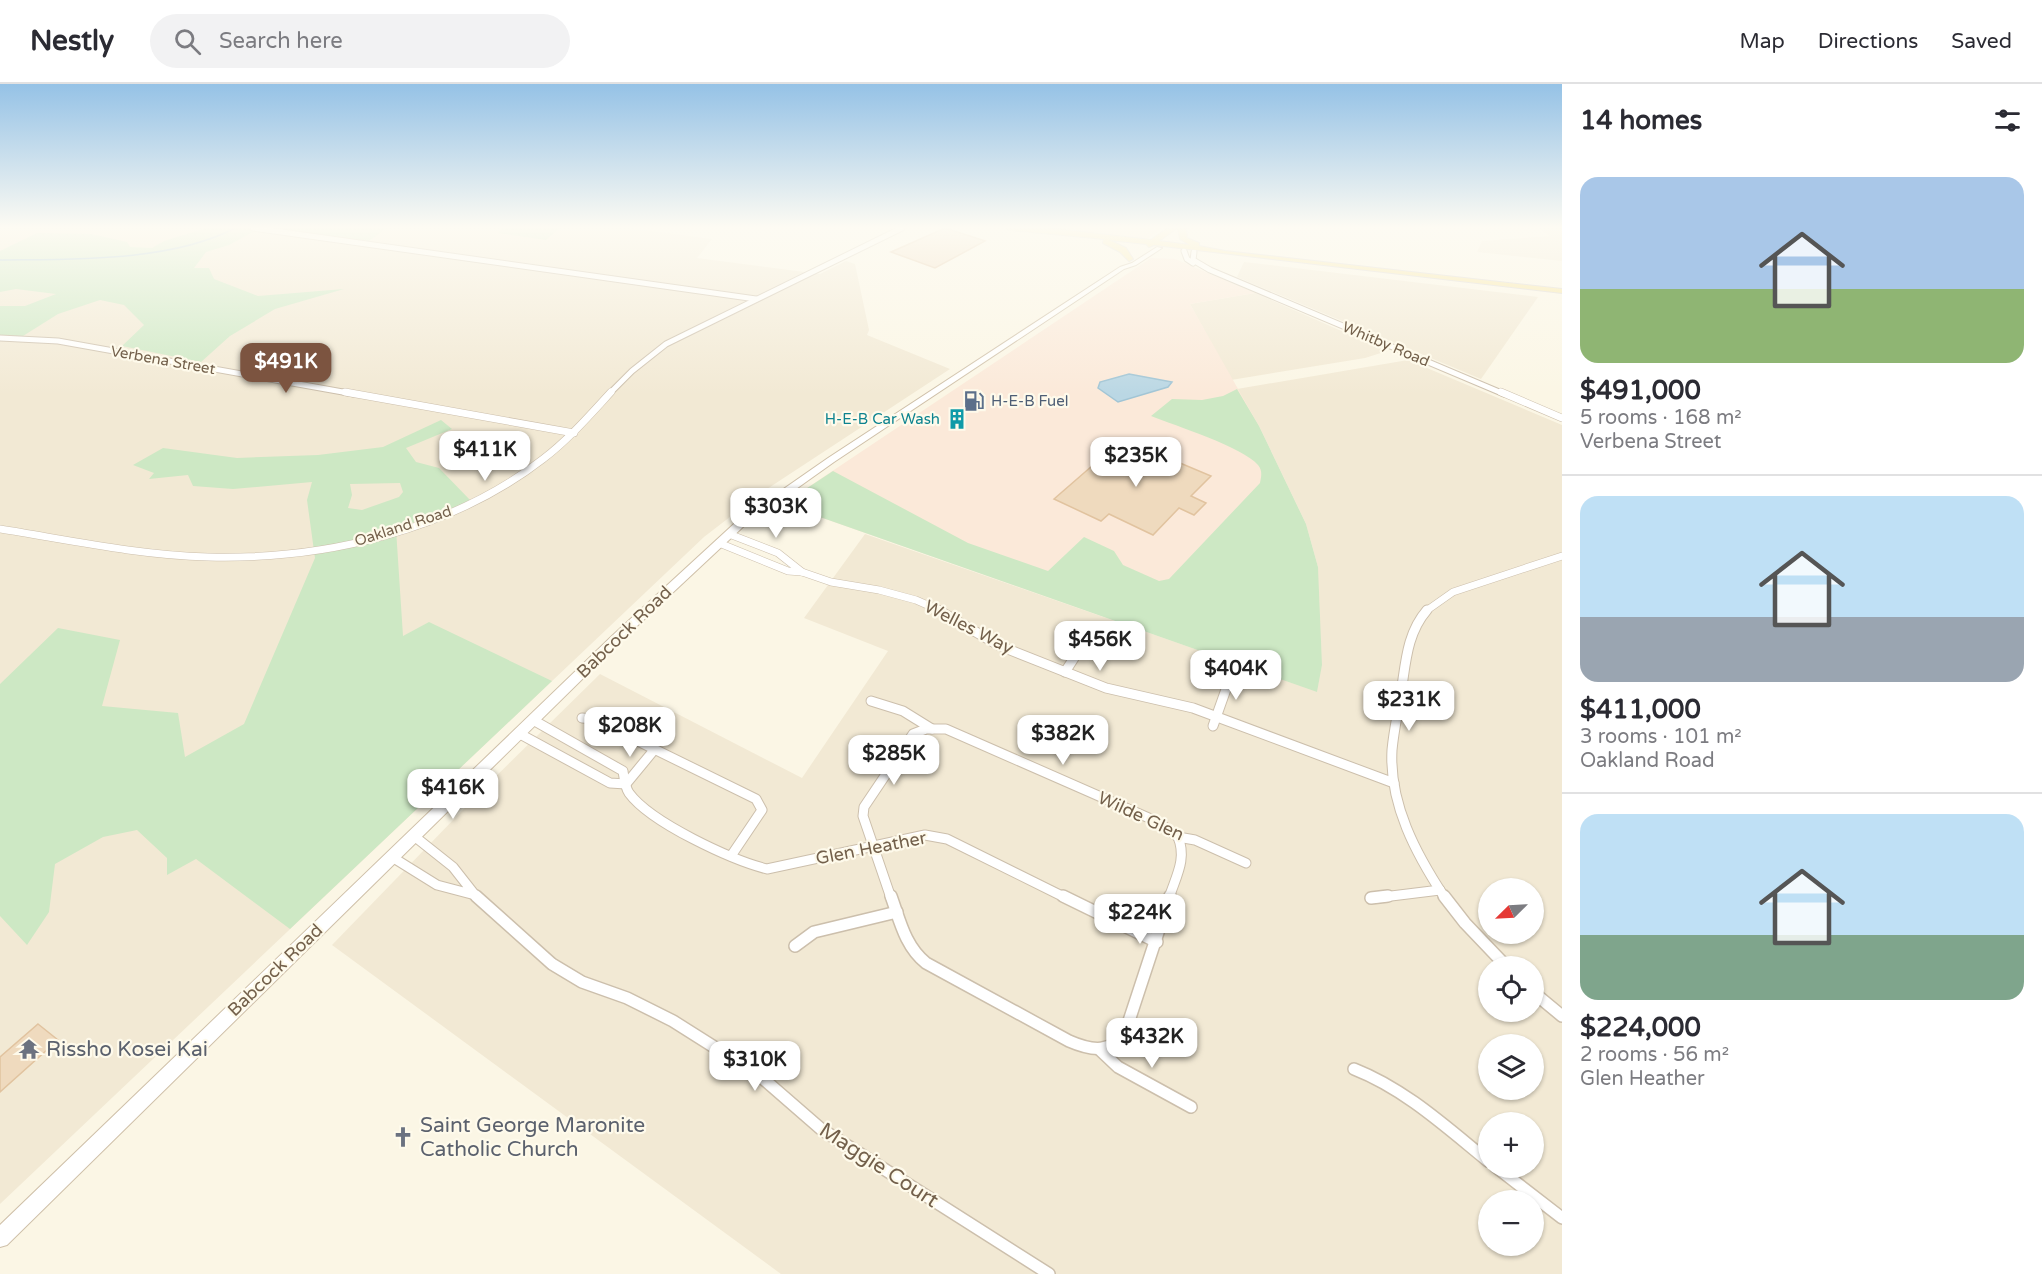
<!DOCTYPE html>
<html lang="en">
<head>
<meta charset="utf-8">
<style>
	body { margin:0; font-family:"Varela Round",sans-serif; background:#f2f2f3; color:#2b2b33; height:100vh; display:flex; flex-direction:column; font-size:22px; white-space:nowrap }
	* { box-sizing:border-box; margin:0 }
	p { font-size:20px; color:#7c7c81 }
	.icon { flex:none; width:33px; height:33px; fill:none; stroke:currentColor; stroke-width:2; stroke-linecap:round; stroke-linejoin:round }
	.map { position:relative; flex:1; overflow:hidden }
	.side { display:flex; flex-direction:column; background:#fff; width:480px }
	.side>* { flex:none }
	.needle { width:39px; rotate:246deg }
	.fabs { position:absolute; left:1478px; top:794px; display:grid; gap:12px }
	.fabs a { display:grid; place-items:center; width:66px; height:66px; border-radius:50%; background:#fff; box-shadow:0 2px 4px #0004; font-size:30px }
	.price { position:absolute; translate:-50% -51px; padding:0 14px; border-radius:12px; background:#fff; color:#222; font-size:20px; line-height:39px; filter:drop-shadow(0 2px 3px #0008) }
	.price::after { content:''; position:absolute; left:50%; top:36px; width:18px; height:14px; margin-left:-9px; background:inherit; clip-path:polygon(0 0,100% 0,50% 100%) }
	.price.current { background:#7c5440; color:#fff }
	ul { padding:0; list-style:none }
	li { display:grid; align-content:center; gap:12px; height:318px; padding:0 18px }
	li+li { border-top:2px solid #e1e1e2 }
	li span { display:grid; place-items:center; height:186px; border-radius:18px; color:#555 }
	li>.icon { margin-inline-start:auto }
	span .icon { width:108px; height:108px; fill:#fffc; stroke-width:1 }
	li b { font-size:26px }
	h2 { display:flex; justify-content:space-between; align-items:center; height:72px; padding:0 18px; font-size:26px }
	header { display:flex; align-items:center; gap:36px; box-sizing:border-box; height:84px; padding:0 30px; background:#fff; border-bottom:2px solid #e1e1e2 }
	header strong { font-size:28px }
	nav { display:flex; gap:33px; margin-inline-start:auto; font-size:21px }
	.search { width:420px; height:54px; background:#f2f2f3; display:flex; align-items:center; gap:15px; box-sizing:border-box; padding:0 21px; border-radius:33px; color:#7c7c81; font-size:22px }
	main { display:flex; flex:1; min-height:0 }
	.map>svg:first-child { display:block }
</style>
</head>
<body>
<header>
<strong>Nestly</strong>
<div class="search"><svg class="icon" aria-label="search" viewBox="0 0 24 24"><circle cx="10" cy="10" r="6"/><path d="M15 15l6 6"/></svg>Search here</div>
<nav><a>Map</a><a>Directions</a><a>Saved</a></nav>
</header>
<main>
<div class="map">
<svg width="1562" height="1190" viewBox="0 0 1562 1190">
	<rect width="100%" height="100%" fill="#fbf6e5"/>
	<!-- residential -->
	<g fill="#f2e9d4" fill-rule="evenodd">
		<polygon points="0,144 628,144 712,155 697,174 820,190 846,177 855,180 869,246 867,251 950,285 761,409 704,453 0,1120"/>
		<polygon points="1538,144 1562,144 1562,177 1477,168 1482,157 1550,152"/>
		<polygon points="1244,178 1538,213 1481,295 1237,193"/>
		<polygon points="1255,209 1387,267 1365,274 1231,296 1190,220"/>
		<path d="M1408,276L1562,341V1190H781L332,861L487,701L600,590L802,694L888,567L804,534L865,450L1316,607L1318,483L1306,440L1259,342L1237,305ZM1488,804H1533V849H1488ZM1488,882H1533V927H1488ZM1488,960H1533V1005H1488ZM1488,1038H1533V1083H1488ZM1488,1116H1533V1161H1488Z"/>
	</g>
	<!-- commercial -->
	<g fill="#fbe9d9">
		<polygon points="1046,144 1162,144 1147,155"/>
		<polygon points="1151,174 1175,175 1255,209 1190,220 1259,342 1306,440 1318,484 1322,581 1317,608 783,420"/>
	</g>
	<!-- green -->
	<g fill="#cde8c4" fill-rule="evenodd">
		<polygon points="206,144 260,144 229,161 206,168 194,184 209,184 214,195 258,212 344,205 275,225 230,252 201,278 122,262 144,241 124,221 100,216 58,230 23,252 0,252 0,222 25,222 56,210 16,205 0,208 0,167 37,149 91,150 127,158 130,163 152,164 164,157"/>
		<polygon points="263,144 387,144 367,158"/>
		<polygon points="503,144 560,144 546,156 498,149"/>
		<path d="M1237,305L1259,342L1306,440L1318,483L1322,581L1317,608L783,420L833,387L968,459L1048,487L1084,453L1114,467L1123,481L1159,497L1169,495L1260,399C1261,393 1263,387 1258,381C1243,363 1176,342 1151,332L1172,315L1202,316L1223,312Z"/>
		<path d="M441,336L452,345L406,364L416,378L439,384L471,417L396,445L403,552L429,538L552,597L290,845L196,775L167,791V774L137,746L103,753L55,780L49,828L27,861L0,832V600L58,544L120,556L102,622L178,629L185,673L244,640L315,474L307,416L312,398L233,405L193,402L188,391L149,395L154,389L133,381L163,364L237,374L318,371L383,363ZM400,399L403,408L399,413L362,426L348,424L352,411L350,400Z"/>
	</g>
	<!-- water -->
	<polygon fill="#bad7e4" stroke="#a1c5d5" stroke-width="1.5" points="1129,290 1172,298 1168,303 1118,318 1098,304 1100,298"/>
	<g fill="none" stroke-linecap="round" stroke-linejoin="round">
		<!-- stream -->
		<path stroke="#a1c5d5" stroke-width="1.5" d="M0,176C71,175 171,178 235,144"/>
	</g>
	<!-- building -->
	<g fill="#efdabe" stroke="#e1c39f" stroke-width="1.5">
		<polygon points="945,144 985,157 935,184 891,168"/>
		<polygon points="1123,355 1211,392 1191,412 1206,419 1194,431 1179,424 1153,451 1109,430 1101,437 1054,415"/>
		<polygon points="38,940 58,956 0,1008 0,973"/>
	</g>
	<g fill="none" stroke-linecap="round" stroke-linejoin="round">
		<!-- minor-far3 casing -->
		<g stroke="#ccbfac" stroke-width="7">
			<g id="minor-far3">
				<polyline points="253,144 756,215"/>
				<polyline points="1184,167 1187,175 1193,179"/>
				<polyline points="1194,168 1193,176 1210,186 1504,310"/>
				<polyline points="0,254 58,257 354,310"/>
				<polyline points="609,310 632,287 666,260 902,144"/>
			</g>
		</g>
		<!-- minor-far2 casing -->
		<g stroke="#ccbfac" stroke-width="8">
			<g id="minor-far2">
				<polyline points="345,308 574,349"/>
				<polyline points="1501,308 1562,334"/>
				<path d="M0,445C69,456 138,471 208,473C323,476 450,447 543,375C568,356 589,332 611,308"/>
				<polyline points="729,450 778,469 802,488"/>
				<polyline points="719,459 788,487 802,488 831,498 879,506 916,516 941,527"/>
				<polyline points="1426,527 1453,508 1562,472"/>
			</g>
		</g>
		<!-- minor-far1 casing -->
		<g stroke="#ccbfac" stroke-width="11">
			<g id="minor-far1">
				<polyline points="938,526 1000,562 1106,604 1193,624 1394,699"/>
				<path d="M1427,526C1408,548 1406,575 1402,602C1399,624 1394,644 1392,666C1389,720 1416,770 1445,814"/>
				<polyline points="1065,588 1074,574"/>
				<polyline points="871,617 903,627 932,645"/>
				<polyline points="582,634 593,635 756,715 762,726 731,772"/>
				<path d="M533,636L623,687C624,694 625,703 629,709C651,739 732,776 767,785L925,751L947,755L1066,814"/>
				<polyline points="1213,642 1230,594"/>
				<polyline points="520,650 610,699 626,700"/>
				<polyline points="626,700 654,666"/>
				<polyline points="1178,753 1195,756 1246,779"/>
				<polyline points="392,773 437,801 475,811 453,783 414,752"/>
				<polyline points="475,811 478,814"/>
				<polyline points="891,814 863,732 864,723 913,650 926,645 946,645 1158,738 1178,753"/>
				<path d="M1169,814C1176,792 1187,775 1178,753"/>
				<polyline points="1375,814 1440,806"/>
			</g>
		</g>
		<!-- minor casing -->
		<g stroke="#ccbfac" stroke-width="14">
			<g id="minor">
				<polyline points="476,812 552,880 582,898 627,914 673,937 760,992 821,1045 1049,1190"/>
				<path d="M891,812C900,837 905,862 926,879L1069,957C1092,967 1112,970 1126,946L1170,812"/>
				<polyline points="1063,812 1157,858"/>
				<polyline points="1444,812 1465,839 1506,882"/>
				<polyline points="1371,814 1388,812"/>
				<polyline points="795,862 814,848 897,828"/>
				<polyline points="1533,908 1562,932"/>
				<polyline points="1100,966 1118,983 1191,1023"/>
				<path d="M1354,985C1405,1005 1446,1043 1488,1077"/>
				<polyline points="1496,1083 1562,1134"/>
			</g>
		</g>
		<!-- secondary casing -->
		<g stroke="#cfc0a9" stroke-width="2">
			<polygon id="secondary" points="1157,163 1162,164 1136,181 1124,185 834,378 744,442 621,557 7,1161 0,1163 0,1141 613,551 736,438 828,374 1120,183 1132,179"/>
		</g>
		<!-- primary casing -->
		<g stroke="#dbd6d0" stroke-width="2">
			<polygon id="primary" points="1006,144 1048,144 1151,156 1168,144 1177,144 1159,157 1190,161 1180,155 1178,144 1186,144 1187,154 1199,159 1199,162 1225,167 1562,205 1562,209 1154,161 1149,163 1146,160 1109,156 1126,164 1133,175 1129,177 1120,168 1103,159 1104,155 1010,146"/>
		</g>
		<!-- minor-far3 -->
		<use href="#minor-far3" stroke="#fff" stroke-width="5"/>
		<!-- minor-far2 -->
		<use href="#minor-far2" stroke="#fff" stroke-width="7"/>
		<!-- minor-far1 -->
		<use href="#minor-far1" stroke="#fff" stroke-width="9"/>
		<!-- minor -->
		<use href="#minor" stroke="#fff" stroke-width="11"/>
		<!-- secondary -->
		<use href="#secondary" fill="#fff" fill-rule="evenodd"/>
		<!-- primary -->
		<use href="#primary" fill="#f7e5a0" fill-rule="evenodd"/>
	</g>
	<!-- sky -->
	<linearGradient id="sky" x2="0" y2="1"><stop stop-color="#95c2e6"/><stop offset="0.46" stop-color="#fdfbf3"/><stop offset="1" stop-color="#fdfbf3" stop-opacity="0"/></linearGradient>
	<rect width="1562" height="311" fill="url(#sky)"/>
	<!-- icons -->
	<defs>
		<g id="fuel-bare" transform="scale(1.62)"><path d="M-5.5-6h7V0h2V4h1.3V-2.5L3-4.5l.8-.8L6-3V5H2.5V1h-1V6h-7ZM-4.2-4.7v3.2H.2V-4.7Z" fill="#5c6f8a" stroke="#fefaeb" stroke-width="2.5" paint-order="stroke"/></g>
		<g id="building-bare" transform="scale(1.62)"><path d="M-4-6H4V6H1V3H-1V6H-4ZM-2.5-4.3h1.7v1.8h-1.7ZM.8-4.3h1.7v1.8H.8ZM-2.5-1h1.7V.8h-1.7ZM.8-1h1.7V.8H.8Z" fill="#0f9aa8" stroke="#fefaeb" stroke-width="2.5" paint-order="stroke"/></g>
		<g id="temple-bare" transform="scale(1.62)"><path d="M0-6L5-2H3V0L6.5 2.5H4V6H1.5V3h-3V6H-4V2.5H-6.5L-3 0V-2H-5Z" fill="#6b7280" stroke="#fefaeb" stroke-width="2.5" paint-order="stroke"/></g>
		<g id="church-bare" transform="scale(1.62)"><path d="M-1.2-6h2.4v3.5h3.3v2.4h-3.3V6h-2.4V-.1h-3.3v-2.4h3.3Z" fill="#6b7280" stroke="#fefaeb" stroke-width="2.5" paint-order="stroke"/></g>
	</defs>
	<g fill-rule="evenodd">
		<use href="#fuel-bare" x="974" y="317"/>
		<use href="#building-bare" x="957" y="335"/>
		<use href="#temple-bare" x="29" y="965"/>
		<use href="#church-bare" x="403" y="1053"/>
	</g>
	<g text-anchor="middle" stroke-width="4.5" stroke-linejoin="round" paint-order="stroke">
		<!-- far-street labels -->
		<g font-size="15" fill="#73604b" stroke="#fefaeb">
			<text transform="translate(1386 260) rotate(23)" y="5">Whitby Road</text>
			<text transform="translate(163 276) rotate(10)" y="5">Verbena Street</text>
			<text transform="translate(403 442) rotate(-18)" y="5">Oakland Road</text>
		</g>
		<!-- far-service labels -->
		<g font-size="15" fill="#4e5e75" stroke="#fefaeb" text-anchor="start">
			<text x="991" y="322">H-E-B Fuel</text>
		</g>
		<!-- far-culture labels -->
		<g font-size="15" fill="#0d838f" stroke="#fefaeb" text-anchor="end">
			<text x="940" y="340">H-E-B Car Wash</text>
		</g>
		<!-- street labels -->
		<g font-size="18" fill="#73604b" stroke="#fefaeb">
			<text transform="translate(969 543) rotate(27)" y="6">Welles Way</text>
			<text transform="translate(624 548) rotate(-44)" y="6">Babcock Road</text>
			<text transform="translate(1141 732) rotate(25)" y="6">Wilde Glen</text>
			<text transform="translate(871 764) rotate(-11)" y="6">Glen Heather</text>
			<text transform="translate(275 886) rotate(-44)" y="6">Babcock Road</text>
		</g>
		<!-- near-worship labels -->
		<g font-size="21" fill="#5b616d" stroke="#fefaeb" text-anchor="start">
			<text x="46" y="972">Rissho Kosei Kai</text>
			<text x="420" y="1048">Saint George Maronite<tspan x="420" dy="24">Catholic Church</tspan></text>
		</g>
		<!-- near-street labels -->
		<g font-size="21" fill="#73604b" stroke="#fefaeb">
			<text transform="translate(879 1081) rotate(33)" y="7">Maggie Court</text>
		</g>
	</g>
</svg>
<div class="fabs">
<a><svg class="needle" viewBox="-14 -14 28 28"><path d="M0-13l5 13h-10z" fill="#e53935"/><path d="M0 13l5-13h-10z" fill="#7c7c81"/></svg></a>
<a><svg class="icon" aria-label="locate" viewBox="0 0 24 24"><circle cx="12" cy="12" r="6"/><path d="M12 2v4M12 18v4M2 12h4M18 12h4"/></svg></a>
<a><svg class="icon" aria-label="layers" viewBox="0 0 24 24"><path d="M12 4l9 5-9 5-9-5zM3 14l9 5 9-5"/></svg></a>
<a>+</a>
<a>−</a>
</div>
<b class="price current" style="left:286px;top:310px">$491K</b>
<b class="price" style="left:485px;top:398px">$411K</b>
<b class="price" style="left:1136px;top:404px">$235K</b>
<b class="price" style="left:776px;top:455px">$303K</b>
<b class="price" style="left:1100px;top:588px">$456K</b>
<b class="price" style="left:1236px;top:617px">$404K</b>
<b class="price" style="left:1409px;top:648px">$231K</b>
<b class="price" style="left:630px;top:674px">$208K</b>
<b class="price" style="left:1063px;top:682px">$382K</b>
<b class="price" style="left:894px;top:702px">$285K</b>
<b class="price" style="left:453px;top:736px">$416K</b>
<b class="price" style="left:1140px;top:861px">$224K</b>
<b class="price" style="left:1152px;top:985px">$432K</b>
<b class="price" style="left:755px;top:1008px">$310K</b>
</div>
<section class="side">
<h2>14 homes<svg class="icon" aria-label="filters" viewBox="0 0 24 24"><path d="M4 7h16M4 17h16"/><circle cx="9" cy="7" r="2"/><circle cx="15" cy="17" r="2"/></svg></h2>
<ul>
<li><span style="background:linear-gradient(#a9c7e8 60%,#8fb573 0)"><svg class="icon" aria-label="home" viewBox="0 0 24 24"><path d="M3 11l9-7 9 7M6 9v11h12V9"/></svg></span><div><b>$491,000</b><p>5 rooms · 168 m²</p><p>Verbena Street</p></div></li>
<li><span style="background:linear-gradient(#bfe0f5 65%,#9aa5b1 0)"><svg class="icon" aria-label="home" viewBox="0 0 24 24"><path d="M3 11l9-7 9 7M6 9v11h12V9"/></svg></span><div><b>$411,000</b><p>3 rooms · 101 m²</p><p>Oakland Road</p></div></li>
<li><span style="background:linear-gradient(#bfe0f5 65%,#7fa58c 0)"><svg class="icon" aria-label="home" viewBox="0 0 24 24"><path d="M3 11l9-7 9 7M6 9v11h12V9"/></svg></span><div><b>$224,000</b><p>2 rooms · 56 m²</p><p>Glen Heather</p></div></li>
</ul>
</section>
</main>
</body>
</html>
